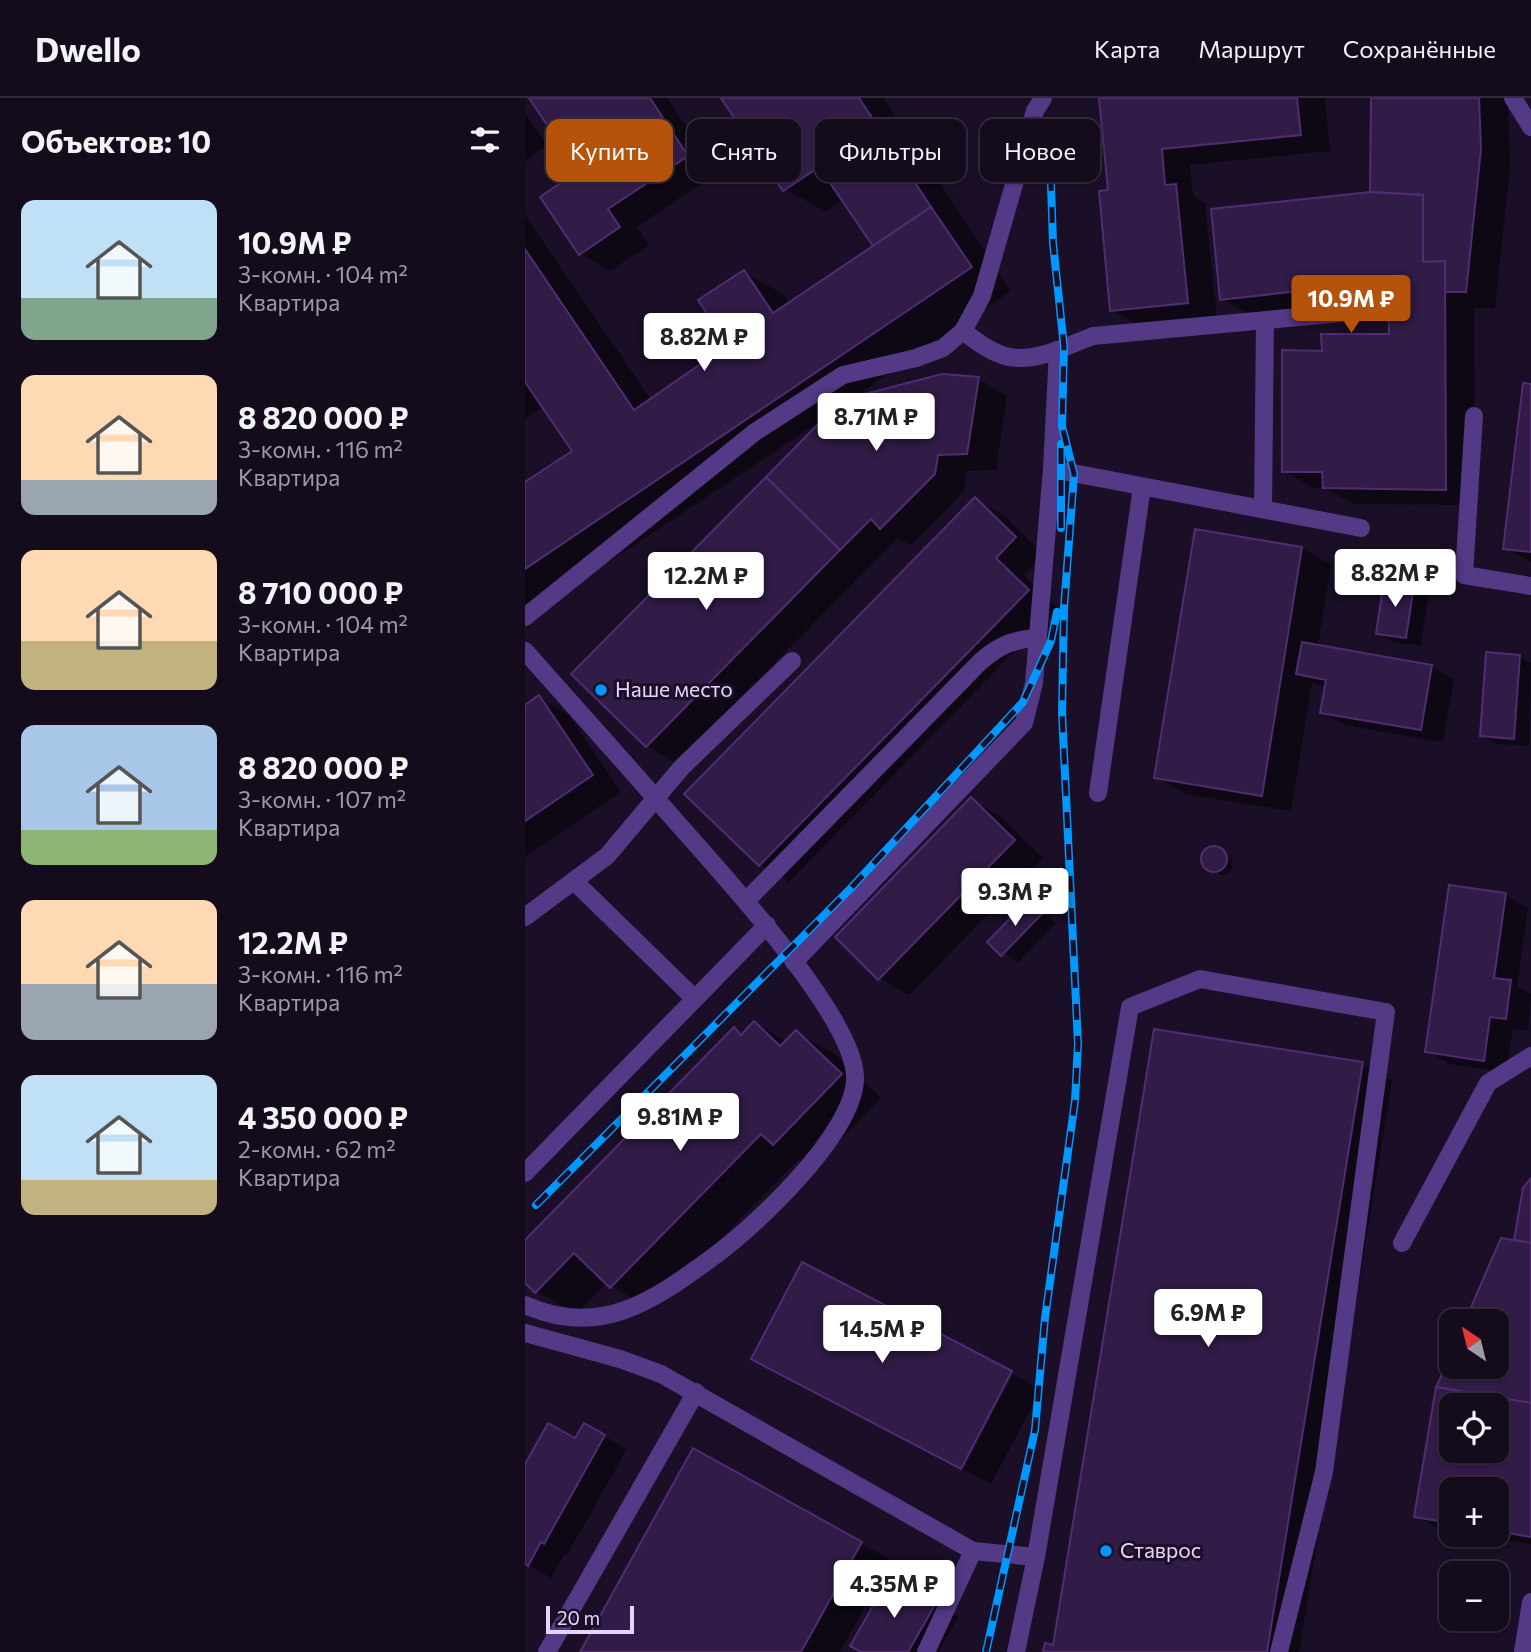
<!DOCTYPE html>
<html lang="ru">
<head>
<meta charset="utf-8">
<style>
	body { margin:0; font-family:Commissioner,sans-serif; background:#211929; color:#f1f3f6; height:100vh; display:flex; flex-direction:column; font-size:26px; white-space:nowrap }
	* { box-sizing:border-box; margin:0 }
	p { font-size:23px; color:#9d9ba3 }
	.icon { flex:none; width:38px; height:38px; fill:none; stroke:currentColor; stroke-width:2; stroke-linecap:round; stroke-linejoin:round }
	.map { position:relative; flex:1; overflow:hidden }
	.sheet { display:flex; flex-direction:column; background:#140b1c; width:525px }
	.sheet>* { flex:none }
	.hud { position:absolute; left:21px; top:21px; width:665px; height:63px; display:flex; gap:14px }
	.needle { width:46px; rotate:325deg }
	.fabs { position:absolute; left:914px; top:1211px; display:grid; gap:14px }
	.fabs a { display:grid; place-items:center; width:70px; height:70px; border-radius:14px; background:#140b1c; box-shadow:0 2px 5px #0004,0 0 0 2px #332b3b; font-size:35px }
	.scale { position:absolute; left:21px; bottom:18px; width:88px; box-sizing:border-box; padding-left:7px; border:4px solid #e6d4ff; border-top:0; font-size:19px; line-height:24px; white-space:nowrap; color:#e6d4ff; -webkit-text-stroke:5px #1a0f26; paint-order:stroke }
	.price { position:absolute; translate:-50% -60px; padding:0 16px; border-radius:7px; background:#fff; color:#222; font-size:23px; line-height:46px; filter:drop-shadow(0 2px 4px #0008) }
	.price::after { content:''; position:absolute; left:50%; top:42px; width:21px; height:16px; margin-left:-10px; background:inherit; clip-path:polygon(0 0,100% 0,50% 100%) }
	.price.current { background:#b45309; color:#fff }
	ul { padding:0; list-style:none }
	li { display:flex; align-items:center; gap:21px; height:175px; padding:0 21px }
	li span { display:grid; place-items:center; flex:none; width:196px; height:140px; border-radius:14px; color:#555 }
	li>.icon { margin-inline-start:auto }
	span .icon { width:84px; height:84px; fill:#fffc; stroke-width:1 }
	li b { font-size:30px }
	h2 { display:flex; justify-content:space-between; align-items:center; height:84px; padding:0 21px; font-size:30px }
	.tag { padding:0 24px; border-radius:14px; background:#140b1c; box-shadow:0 2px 5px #0004,0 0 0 2px #332b3b; font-size:24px; line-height:63px }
	.tag.current { background:#b45309; color:#fff }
	header { display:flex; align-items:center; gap:42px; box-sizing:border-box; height:98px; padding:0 35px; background:#140b1c; border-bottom:2px solid #332b3b }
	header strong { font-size:33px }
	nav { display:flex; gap:38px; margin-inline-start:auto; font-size:24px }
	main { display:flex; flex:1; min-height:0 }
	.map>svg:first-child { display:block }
</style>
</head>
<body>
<header>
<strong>Dwello</strong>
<nav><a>Карта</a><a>Маршрут</a><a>Сохранённые</a></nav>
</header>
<main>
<section class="sheet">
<h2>Объектов: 10<svg class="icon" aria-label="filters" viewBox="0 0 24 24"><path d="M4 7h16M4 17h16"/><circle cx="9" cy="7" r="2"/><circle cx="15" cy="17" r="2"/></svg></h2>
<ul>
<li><span style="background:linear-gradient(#bfe0f5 70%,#7fa58c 0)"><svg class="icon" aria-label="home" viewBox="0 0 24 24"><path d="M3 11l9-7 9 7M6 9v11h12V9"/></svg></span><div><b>10.9M ₽</b><p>3-комн. · 104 m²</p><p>Квартира</p></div></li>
<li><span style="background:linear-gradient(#ffd9b3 75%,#9aa5b1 0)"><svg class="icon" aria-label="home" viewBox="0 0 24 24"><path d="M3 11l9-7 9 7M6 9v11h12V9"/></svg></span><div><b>8 820 000 ₽</b><p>3-комн. · 116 m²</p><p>Квартира</p></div></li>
<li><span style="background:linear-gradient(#ffd9b3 65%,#c2b280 0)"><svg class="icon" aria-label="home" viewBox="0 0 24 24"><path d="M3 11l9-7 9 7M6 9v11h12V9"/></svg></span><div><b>8 710 000 ₽</b><p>3-комн. · 104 m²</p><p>Квартира</p></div></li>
<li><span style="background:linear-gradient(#a9c7e8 75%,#8fb573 0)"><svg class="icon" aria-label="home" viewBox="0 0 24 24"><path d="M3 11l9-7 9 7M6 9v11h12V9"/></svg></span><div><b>8 820 000 ₽</b><p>3-комн. · 107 m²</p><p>Квартира</p></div></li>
<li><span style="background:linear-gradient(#ffd9b3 60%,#9aa5b1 0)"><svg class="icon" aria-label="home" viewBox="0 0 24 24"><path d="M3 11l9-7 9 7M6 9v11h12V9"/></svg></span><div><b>12.2M ₽</b><p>3-комн. · 116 m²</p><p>Квартира</p></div></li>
<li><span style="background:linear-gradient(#bfe0f5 75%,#c2b280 0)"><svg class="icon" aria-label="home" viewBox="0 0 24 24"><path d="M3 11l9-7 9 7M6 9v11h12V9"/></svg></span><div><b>4 350 000 ₽</b><p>2-комн. · 62 m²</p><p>Квартира</p></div></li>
</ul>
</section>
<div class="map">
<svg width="1006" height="1554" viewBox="0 0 1006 1554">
	<rect width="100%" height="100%" fill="#1a0f26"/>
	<!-- shadow -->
	<g fill="#0007" fill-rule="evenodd">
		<polygon points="6,0 142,0 192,75 112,129 124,147 85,173 56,156 56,74"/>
		<polygon points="198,0 358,0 486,193 326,301 453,281 482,298 471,372 442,373 439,393 386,447 373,440 151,665 122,648 303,318 0,520 0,386 49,353 19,308 0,321 0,117 126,302 180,266 187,220 219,174 259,197 265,206 350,148 318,102 300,114 260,91"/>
		<polygon points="576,0 800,0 805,53 665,67 668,98 680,105 692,221 616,229 587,212 585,93"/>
		<polygon points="848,0 976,0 983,4 985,69 970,210 949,210 950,407 829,406 800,390 788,390 759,373 798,254 865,238 865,202 726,218 697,201 847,96"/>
		<polygon points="0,15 22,47 0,63"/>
		<polygon points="1006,288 1006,464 980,450"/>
		<polygon points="450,401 480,418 519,457 499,477 532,510 264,784 235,767"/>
		<polygon points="671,433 777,450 806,467 793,549 907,568 929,582 918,644 819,627 797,614 801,589 787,584 766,713 660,696 631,679"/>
		<polygon points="888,489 903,497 896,548 868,544 853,535"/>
		<polygon points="995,559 1006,565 1004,648 971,646 956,637"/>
		<polygon points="14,599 43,616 96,694 0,759 0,609"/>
		<polygon points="447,702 476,719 518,760 384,897 354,880"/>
		<polygon points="690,750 706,759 708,767 704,775 696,777 680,768 677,760 682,752"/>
		<polygon points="980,797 1003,810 992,888 1006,896 1003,933 988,931 981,974 925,966 902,953"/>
		<polygon points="503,804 531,825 493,865 464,844"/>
		<polygon points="230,925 262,944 271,934 311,957 356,1000 289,1069 275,1060 126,1212 82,1185 51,1216 11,1193 0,1182 0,1145 209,932 218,937"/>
		<polygon points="631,933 838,966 867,983 774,1554 520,1554 529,1549"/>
		<path d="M1006,1083V1446L949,1437H971V1391H926V1433L914,1431L891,1418L926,1269H971V1223H942L978,1142L991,1144L1000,1090ZM926,1307H971V1353H926Z"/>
		<polygon points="488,1276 516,1292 466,1386 438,1372"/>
		<polygon points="60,1328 102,1351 42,1457 40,1456 26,1480 0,1465 0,1371 51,1343"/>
		<polygon points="169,1353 366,1462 315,1554 57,1554"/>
		<polygon points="365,1481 433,1519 413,1554 340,1554"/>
	</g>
	<!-- building -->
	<g fill="#311b47" stroke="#502c73" stroke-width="2" fill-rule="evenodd">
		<polygon points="4,0 125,0 163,58 83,111 95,129 54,157 15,99 53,73"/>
		<polygon points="196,0 334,0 406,109 348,148 294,69 258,93"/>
		<polygon points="574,0 772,0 776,37 637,51 640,87 651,86 663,205 585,213 574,93 583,92"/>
		<polygon points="846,0 954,0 956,51 941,194 920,194 920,163 898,164 898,97 845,94"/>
		<polygon points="845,94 898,97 898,164 920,163 921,392 798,390 797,374 757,374 757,252 797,253 796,236 864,236 863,183 695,202 686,111"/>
		<polygon points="406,109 447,169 0,471 0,384 47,353 0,284 0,151 109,312 177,265 158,237 185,220 173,202 219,172 248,215"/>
		<polygon points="417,276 454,279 442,356 413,357 410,376 355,431 346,421 315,452 241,379 317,302"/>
		<polygon points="998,285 1006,286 1006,454 978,451"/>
		<polygon points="241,379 315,452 121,649 46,576"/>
		<polygon points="450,399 491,439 471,460 504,492 234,768 159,696"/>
		<polygon points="670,431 777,449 737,698 629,680"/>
		<polygon points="859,482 889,487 881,540 851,536"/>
		<polygon points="777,544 907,567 896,632 795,615 801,582 771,576"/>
		<polygon points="961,554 995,557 989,641 955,638"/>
		<polygon points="14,597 68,677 0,723 0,607"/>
		<polygon points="446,699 490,742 353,882 310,839"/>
		<circle cx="689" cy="761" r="13"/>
		<polygon points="924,787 981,795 969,880 986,882 981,921 965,919 959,963 900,954"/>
		<polygon points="503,802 517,816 476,858 462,844"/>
		<polygon points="229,923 255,948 271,932 317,976 248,1047 236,1036 85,1190 49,1155 10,1195 0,1185 0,1142 209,929 216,937"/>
		<polygon points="629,931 838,964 742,1554 518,1554 520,1545 528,1547"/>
		<polygon points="1006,1080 1006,1145 989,1142 998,1090"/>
		<polygon points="976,1140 1006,1145 1006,1305 911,1289 926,1257 926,1269 971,1269 971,1223 940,1223"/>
		<polygon points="277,1164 487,1273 436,1371 226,1261"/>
		<path d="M911,1289L1006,1305V1439L971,1433V1391H926V1425L889,1419ZM926,1307H971V1353H926Z"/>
		<polygon points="23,1325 50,1340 59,1325 80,1337 19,1446 16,1444 3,1468 0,1466 0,1366"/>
		<polygon points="168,1350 337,1444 276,1554 55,1554"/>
		<polygon points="365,1478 411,1505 383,1554 336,1554 325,1548"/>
	</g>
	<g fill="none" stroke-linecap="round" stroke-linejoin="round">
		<!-- minor -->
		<g stroke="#533986" stroke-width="18">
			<polyline points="988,0 1006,29"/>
			<polyline points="533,252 568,238 849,212"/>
			<polyline points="949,318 939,477 1006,488"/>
			<polyline points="527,371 836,430"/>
			<polyline points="738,411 740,222"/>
			<polyline points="0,519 230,334 318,277 391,260 418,250 438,233 457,198 510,13 518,0"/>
			<path d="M0,553C47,606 94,658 140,711C184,762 332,918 330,981C329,1035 231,1128 188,1159C129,1202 76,1241 0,1207"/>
			<polyline points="573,695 617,389"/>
			<polyline points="50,784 170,901"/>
			<path d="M221,803L455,564C473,548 488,541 513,540"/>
			<polyline points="0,819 82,758 157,669 267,563"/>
			<path d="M269,864L499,625L509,585L527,371L533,252C491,268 472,260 438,233"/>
			<polyline points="0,1075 242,827"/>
			<polyline points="877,1145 963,985 1006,958"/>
			<polyline points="0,1235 95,1261 136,1276 448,1453 401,1554"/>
			<polyline points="448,1453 511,1459 605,909 675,881 861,914 799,1374 754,1554"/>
			<polyline points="22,1554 171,1294"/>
			<polyline points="491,1554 511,1459"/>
			<polyline points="998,1554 1006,1504"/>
		</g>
		<!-- rail casing -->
		<g stroke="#0098ff" stroke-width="8">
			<g id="rail">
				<polyline points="536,430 536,346"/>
				<polyline points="11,1107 326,790 498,604 526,543 532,514"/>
				<polyline points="461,1554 510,1332 520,1220 550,1003 553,946 537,614 539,510 549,376 537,328 539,249 528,145 525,57"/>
			</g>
		</g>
		<!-- rail -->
		<use href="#rail" stroke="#1a0f26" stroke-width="5" stroke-dasharray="16" stroke-linecap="butt"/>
	</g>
	<!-- markers -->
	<g fill="#0098ff" stroke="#1a0f26" stroke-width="2.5">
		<circle cx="76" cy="592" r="7"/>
		<circle cx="581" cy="1453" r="7"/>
	</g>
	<g text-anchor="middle" stroke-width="6" stroke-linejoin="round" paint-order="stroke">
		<!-- poi labels -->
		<g font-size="21" fill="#e6d4ff" stroke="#1a0f26" text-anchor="start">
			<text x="90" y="599">Наше место</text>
			<text x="595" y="1460">Ставрос</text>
		</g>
	</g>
</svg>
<div class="fabs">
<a><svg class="needle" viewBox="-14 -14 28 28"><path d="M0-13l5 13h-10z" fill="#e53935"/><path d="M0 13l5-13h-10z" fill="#9d9ba3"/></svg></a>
<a><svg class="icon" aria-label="locate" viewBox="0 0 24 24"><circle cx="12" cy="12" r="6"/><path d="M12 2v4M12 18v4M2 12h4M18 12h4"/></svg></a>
<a>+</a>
<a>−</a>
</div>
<div class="scale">20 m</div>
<b class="price current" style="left:826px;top:237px">10.9M ₽</b>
<b class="price" style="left:179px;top:275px">8.82M ₽</b>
<b class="price" style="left:351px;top:355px">8.71M ₽</b>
<b class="price" style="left:870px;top:511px">8.82M ₽</b>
<b class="price" style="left:181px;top:514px">12.2M ₽</b>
<b class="price" style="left:490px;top:830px">9.3M ₽</b>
<b class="price" style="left:155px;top:1055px">9.81M ₽</b>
<b class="price" style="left:683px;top:1251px">6.9M ₽</b>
<b class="price" style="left:357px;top:1267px">14.5M ₽</b>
<b class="price" style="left:369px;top:1522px">4.35M ₽</b>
<div class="hud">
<a class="tag current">Купить</a>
<a class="tag">Снять</a>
<a class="tag">Фильтры</a>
<a class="tag">Новое</a>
</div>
</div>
</main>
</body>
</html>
